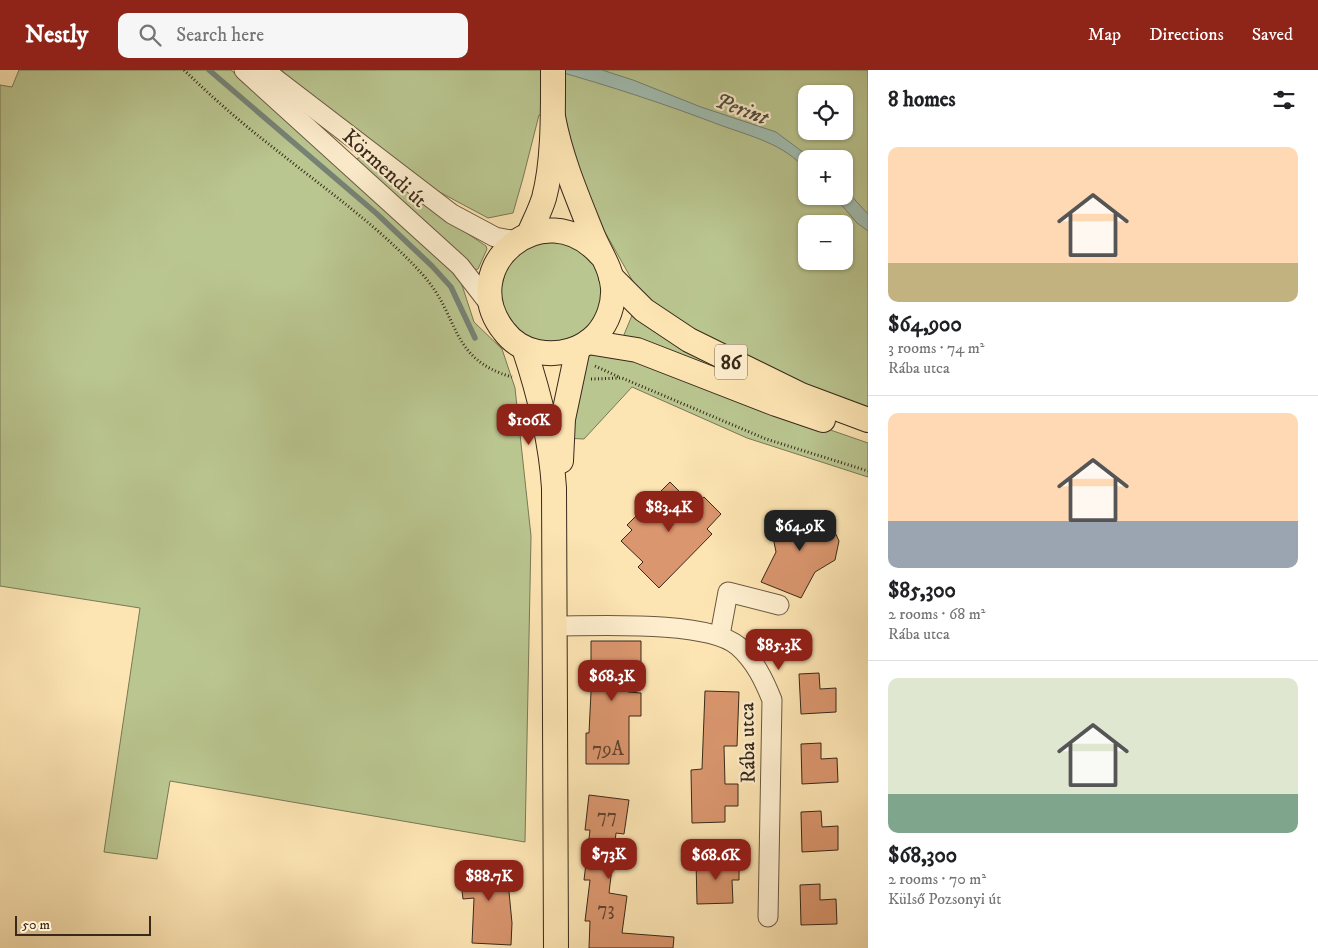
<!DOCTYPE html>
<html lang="en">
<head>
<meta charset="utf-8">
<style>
	body { margin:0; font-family:"IM FELL DW Pica",serif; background:#f6f6f6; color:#202124; height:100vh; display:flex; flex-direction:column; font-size:19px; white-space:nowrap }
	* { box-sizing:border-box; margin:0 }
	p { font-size:16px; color:#757577 }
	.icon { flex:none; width:28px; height:28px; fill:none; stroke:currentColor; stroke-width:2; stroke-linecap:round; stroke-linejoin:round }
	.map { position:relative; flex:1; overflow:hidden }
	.side { display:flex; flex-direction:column; background:#fff; width:450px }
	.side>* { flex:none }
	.buttons { position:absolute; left:798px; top:15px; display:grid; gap:10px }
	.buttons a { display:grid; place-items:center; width:55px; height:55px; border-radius:10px; background:#fff; box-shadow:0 1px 4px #0004; font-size:25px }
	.scale { position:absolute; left:15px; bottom:12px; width:136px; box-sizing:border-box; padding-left:5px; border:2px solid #38291a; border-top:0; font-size:14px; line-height:18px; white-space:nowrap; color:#38291a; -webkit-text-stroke:4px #feeece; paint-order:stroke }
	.price { position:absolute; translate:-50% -42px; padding:0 11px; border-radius:10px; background:#8f2418; color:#fff; font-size:16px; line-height:32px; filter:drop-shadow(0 1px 2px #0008) }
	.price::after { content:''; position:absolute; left:50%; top:30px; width:15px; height:11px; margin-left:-8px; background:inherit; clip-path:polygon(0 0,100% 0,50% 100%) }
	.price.selected { background:#222; color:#fff }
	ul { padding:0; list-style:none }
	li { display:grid; align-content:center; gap:10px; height:265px; padding:0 20px }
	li+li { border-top:1px solid #e0e0e0 }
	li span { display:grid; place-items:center; height:155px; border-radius:10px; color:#555 }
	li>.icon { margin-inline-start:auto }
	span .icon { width:90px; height:90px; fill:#fffc; stroke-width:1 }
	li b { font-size:21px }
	h2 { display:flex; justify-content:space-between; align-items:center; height:60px; padding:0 20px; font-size:21px }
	header { display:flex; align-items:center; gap:30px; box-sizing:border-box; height:70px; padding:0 25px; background:#8f2418; color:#fff }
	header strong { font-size:24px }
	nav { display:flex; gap:28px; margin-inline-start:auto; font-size:18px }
	.search { width:350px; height:45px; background:#f6f6f6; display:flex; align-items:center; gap:12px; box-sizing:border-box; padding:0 18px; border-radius:10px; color:#757577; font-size:19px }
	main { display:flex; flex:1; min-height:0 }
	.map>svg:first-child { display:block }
</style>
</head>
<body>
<header>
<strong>Nestly</strong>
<div class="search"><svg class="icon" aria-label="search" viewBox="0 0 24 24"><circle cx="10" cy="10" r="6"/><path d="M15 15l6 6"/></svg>Search here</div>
<nav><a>Map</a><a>Directions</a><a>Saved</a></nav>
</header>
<main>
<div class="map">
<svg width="868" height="878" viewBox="0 0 868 878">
	<rect width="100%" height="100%" fill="#fde5b3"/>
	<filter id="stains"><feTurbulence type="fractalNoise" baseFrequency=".004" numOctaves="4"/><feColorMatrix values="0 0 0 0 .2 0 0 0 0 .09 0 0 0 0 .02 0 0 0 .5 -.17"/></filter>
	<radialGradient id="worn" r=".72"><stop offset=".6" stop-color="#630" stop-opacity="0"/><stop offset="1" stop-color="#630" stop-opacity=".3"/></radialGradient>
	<!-- green -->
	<g fill="#bac690" stroke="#797855" fill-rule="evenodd">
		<polygon points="19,0 231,0 327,85 460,209 474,252 502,279 515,318 531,466 525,772 170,711 157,789 104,782 140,538 0,516 0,15 12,17"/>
		<path d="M281,0H868V340L754,297L645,233L574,107L561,50L539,45L523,108L513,143L488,148L432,118L323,38ZM806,24H844V61H806ZM806,89H844V126H806ZM806,154H844V191H806Z"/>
		<polygon points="361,87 419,131 486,176 487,179 478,199 475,200 356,89"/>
		<polygon points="548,170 565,171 598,196 605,229 590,260 558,275 524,267 506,247 500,222 507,196 524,178"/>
		<polygon points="633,243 713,294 710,297 623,267"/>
		<polygon points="600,280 868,373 868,407 747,368 632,317 584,369 563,368 584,288"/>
	</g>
	<!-- water -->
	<g fill="#a1beb2" stroke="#778275">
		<path d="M553,0H602L633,10L701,37L776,62L812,89H806V100C785,74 750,66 720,55C665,34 610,16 553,0Z"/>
		<polygon points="844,118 868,144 868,161 857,153 834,126 844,126"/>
	</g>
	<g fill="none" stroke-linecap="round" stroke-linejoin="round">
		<!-- stream -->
		<polyline stroke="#778275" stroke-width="5.5" points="209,0 376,143 432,196 451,217 475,268"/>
	</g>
	<!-- building -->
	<g fill="#da966e" stroke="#38291a">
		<polygon points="670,412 694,436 704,427 721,444 707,459 712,464 659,518 638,497 643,492 621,471 632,460 627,455"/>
		<polygon points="801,442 820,447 833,458 839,471 835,490 815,502 801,528 761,512 776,482 772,462 786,448"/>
		<polygon points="591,571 641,571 641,594 628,594 628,622 641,623 641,646 629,646 629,694 586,694 586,663 589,663 591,622"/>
		<polygon points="819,603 820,619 836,618 836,642 801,644 799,604"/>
		<polygon points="705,621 739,622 737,676 724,676 725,714 738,714 738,736 725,736 725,752 692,753 691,700 702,699"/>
		<polygon points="821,673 821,689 837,688 838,712 802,714 801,674"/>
		<polygon points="589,725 629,730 624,764 616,763 609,823 627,826 622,863 674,867 673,878 589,878 590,851 585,851 590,810 584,810 590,760 585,760"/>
		<polygon points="821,741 822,757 838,756 838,780 802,782 801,742"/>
		<polygon points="739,790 739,810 732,810 733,833 697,834 696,791"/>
		<polygon points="506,791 512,853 511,875 472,873 474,828 463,829 459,796"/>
		<polygon points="820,814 820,830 836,829 837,854 801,855 800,815"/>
	</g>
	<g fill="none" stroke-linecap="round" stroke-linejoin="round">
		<!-- minor casing -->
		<g stroke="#695840" stroke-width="21">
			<g id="minor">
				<polyline points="244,0 460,196 491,236"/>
				<polyline points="264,0 452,144 495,167 511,170 520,168"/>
				<path d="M555,556C596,556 708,550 738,576C755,591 764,610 772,630L768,847"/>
				<polyline points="720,565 728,522 779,535"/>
			</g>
		</g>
		<!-- major casing -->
		<g stroke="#38291a" stroke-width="26">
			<g id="major">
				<path d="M553,47C561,89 577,126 593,166C600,183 612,199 613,218C614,234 608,252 597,264C582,280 560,286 538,282C525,280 512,272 504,261C454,198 543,120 601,185"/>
				<path d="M529,164C534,152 540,141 544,128C554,91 553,39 553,0"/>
				<polyline points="611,207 644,240 689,270 801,325 868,350"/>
				<polyline points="588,272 637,280 776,334 823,350"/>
				<path d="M524,278C539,323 551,370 554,418L556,878"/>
				<polyline points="561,391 563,349 578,278"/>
			</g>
		</g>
		<!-- path -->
		<g stroke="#38291a" stroke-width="3" stroke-dasharray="1 2.5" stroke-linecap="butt">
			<path d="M184,0C211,26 240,52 270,75C322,117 378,155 423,205C461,248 449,289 512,307"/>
			<polyline points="595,296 619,307"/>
			<polyline points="591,309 622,308 766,369 868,401"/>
		</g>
		<!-- minor -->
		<use href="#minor" stroke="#feeece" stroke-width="19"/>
		<!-- major -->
		<use href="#major" stroke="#fde5b3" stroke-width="24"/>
	</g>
	<g text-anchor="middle" stroke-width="4.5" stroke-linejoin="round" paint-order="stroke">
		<!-- number labels -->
		<g font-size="19" fill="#60442f">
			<text x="608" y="685">79A</text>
			<text x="607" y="752">77</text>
			<text x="606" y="845">73</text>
		</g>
		<!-- shield labels -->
		<rect fill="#feeece" stroke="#736450" stroke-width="1" x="715" y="274.5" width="32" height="35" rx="4"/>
		<g font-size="20" font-weight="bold" fill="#38291a">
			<text x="731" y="299">86</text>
		</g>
		<!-- street labels -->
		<g font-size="21" fill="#38291a" stroke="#feeece">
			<text transform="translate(385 98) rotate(42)" y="7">Körmendi út</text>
			<text transform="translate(747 673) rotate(-91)" y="7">Rába utca</text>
		</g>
		<!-- water labels -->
		<g font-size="22" font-style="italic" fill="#524e40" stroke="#feeece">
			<text transform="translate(742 38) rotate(21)" y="8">Perint</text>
		</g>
	</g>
	<rect width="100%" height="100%" filter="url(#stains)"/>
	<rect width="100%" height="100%" fill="url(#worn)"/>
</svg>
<div class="buttons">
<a><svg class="icon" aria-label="locate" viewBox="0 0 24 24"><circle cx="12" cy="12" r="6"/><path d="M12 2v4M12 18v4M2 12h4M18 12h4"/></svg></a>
<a>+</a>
<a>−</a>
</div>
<div class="scale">50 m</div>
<b class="price" style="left:529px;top:376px">$106K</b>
<b class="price" style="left:669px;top:463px">$83.4K</b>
<b class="price selected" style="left:800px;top:482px">$64.9K</b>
<b class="price" style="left:779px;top:601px">$85.3K</b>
<b class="price" style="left:612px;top:632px">$68.3K</b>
<b class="price" style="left:609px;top:810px">$73K</b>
<b class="price" style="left:716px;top:811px">$68.6K</b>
<b class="price" style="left:489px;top:832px">$88.7K</b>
</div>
<section class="side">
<h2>8 homes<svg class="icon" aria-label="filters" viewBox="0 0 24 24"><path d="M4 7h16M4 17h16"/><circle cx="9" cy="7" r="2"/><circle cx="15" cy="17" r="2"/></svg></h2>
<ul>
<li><span style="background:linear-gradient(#ffd9b3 75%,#c2b280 0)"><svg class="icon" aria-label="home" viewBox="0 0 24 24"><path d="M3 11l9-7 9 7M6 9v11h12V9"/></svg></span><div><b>$64,900</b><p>3 rooms · 74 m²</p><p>Rába utca</p></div></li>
<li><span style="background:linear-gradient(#ffd9b3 70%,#9aa5b1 0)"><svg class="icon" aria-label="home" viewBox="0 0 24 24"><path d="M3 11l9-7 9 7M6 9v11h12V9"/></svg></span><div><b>$85,300</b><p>2 rooms · 68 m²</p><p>Rába utca</p></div></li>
<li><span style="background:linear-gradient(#dfe7d0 75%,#7fa58c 0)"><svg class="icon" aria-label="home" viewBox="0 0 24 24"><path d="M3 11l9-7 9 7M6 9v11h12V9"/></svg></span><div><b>$68,300</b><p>2 rooms · 70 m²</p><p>Külső Pozsonyi út</p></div></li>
</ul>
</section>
</main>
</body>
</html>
